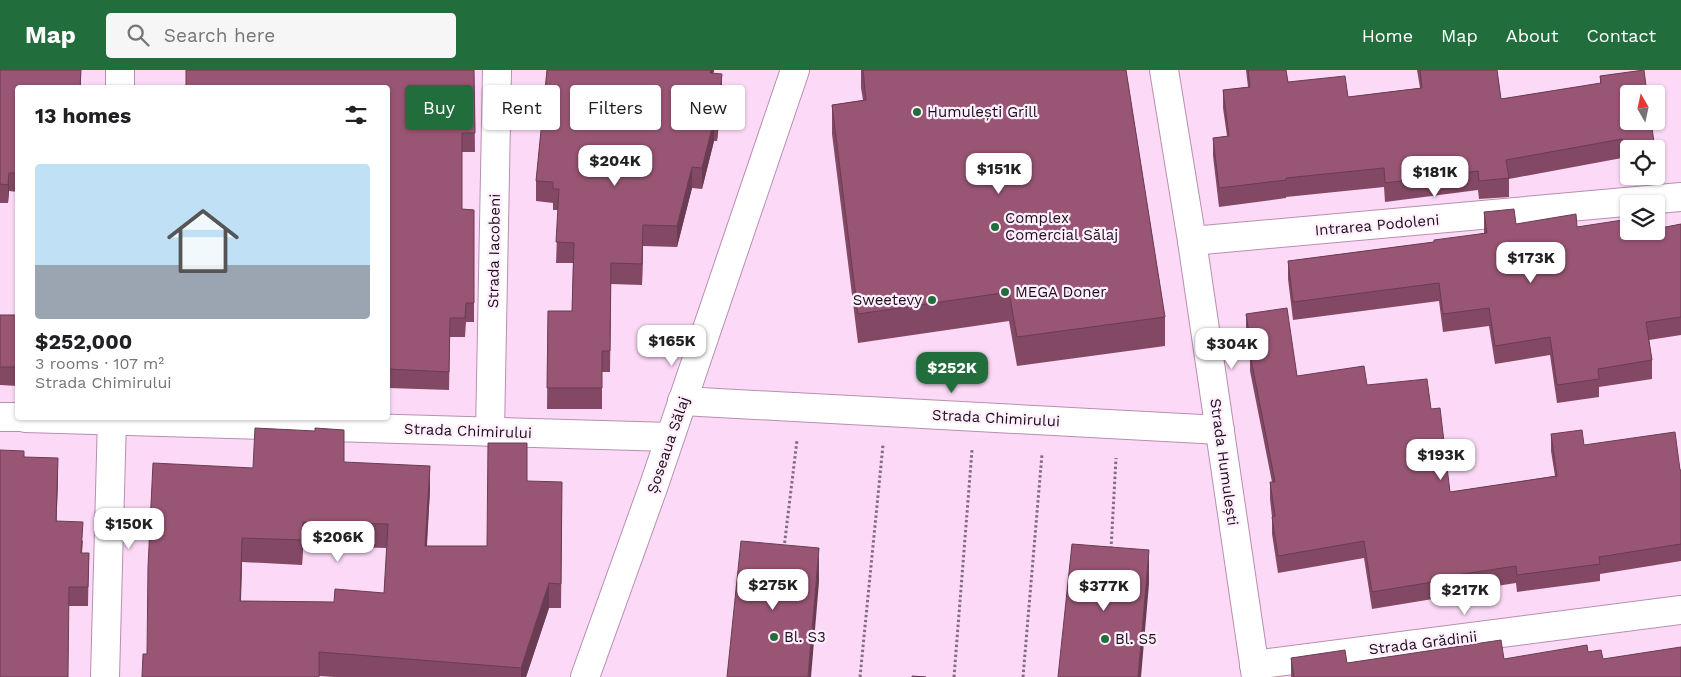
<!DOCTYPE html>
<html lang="en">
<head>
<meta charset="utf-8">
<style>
	body { margin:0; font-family:"Work Sans",sans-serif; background:#f6f6f6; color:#202124; height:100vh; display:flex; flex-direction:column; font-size:19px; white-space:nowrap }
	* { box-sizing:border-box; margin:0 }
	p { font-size:16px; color:#757577 }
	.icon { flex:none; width:28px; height:28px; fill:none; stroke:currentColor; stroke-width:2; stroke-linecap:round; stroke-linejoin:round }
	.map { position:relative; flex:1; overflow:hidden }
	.panel { position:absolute; left:15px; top:15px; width:375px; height:335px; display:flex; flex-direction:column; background:#fff; border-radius:5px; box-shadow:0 1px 4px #0004 }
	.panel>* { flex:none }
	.banner { position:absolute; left:405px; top:15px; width:475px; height:45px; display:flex; gap:10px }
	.needle { width:32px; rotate:351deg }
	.fabs { position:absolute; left:1620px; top:15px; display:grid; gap:10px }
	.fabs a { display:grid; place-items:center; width:45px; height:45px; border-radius:5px; background:#fff; box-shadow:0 1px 4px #0004; font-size:25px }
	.price { position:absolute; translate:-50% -42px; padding:0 11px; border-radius:10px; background:#fff; color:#222; font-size:16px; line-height:32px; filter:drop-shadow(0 1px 2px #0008) }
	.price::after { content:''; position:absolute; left:50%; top:30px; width:15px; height:11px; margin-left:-8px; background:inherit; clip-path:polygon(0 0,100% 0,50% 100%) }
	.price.current { background:#216e3c; color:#fff }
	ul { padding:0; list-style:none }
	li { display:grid; align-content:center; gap:10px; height:265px; padding:0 20px }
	li span { display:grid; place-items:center; height:155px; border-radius:5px; color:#555 }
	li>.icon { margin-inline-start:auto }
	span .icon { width:90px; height:90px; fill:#fffc; stroke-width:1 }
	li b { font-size:21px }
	h2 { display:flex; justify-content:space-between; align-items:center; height:60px; padding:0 20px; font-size:21px }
	.chip { padding:0 18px; border-radius:5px; background:#fff; box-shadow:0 1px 4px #0004; font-size:18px; line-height:45px }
	.chip.current { background:#216e3c; color:#fff }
	header { display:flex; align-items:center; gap:30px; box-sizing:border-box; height:70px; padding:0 25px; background:#216e3c; color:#fff }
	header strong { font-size:24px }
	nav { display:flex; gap:28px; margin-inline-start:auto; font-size:18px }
	.search { width:350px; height:45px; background:#f6f6f6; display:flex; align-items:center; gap:12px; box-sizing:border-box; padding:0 18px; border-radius:5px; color:#757577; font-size:19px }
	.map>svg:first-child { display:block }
</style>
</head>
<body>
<header>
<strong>Map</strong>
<div class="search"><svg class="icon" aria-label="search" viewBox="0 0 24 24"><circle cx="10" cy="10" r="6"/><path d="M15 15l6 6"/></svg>Search here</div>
<nav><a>Home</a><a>Map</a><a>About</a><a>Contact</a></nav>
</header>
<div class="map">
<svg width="1681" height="607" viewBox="0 0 1681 607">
	<rect width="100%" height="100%" fill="#fcdaf7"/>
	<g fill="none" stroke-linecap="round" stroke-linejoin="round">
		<!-- street casing -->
		<g stroke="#b78fb0" stroke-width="30">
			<g id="street">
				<polyline points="120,18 120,0"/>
				<polyline points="1192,171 1681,127"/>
				<polyline points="0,347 18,347"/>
				<polyline points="25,348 670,367"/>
				<polyline points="490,362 497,0"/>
				<polyline points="1254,595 1681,540"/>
				<polyline points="105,607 112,348"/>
			</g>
		</g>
		<!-- secondary casing -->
		<g stroke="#b78fb0" stroke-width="30">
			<g id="secondary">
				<polyline points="1164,0 1192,171 1256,607"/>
				<polyline points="682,331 1220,360"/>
				<polyline points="585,607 654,415 795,0"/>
			</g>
		</g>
		<!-- path -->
		<g stroke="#836c80" stroke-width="3" stroke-dasharray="2.5 2.5" stroke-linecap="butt">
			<polyline points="784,478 797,370"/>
			<polyline points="1111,479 1116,388"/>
			<polyline points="860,607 883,375"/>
			<polyline points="954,607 972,380"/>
			<polyline points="1023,607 1042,384"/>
		</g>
		<!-- street -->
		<use href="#street" stroke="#fff" stroke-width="28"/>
		<!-- secondary -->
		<use href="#secondary" stroke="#fff" stroke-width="28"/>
	</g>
	<!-- wall -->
	<g fill="#834964" fill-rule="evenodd">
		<polygon points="0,0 81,0 81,18 18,18 18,122 9,121 8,133 0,133"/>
		<polygon points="474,0 475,82 462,82 462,139 474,140 474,252 466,252 465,267 450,267 449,320 388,318 388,18"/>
		<polygon points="547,0 714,0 713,3 722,25 717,71 714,71 702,119 692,118 677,177 643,176 642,215 611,214 610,302 602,302 602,339 547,339 548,241 572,241 573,193 556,193 558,140 553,140 553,133 536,131 536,111"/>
		<polygon points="861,0 1126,0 1165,247 1165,276 1017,296 1009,251 858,273 832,64 832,35 863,30 861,18"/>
		<polygon points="1246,0 1286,0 1288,12 1348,27 1420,18 1417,0 1497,0 1501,29 1600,14 1600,6 1629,79 1629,106 1636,106 1625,108 1622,88 1509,109 1509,127 1479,129 1478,120 1385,132 1384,117 1286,127 1286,128 1219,137 1213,86 1213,68 1227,66 1223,38 1223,20 1248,17"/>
		<polygon points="1484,142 1516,154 1577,157 1633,163 1681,154 1681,265 1649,270 1652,290 1652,309 1599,317 1599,327 1557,333 1550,285 1495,294 1489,256 1443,262 1439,231 1293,250 1288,209 1288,191 1434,172 1484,163"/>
		<polygon points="1246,244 1297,306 1367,315 1431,339 1450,422 1555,406 1551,381 1551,364 1584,375 1681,400 1681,491 1600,504 1600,511 1517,522 1516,513 1451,523 1451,526 1372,539 1364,488 1278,503 1272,464 1272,447 1270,429 1270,412 1272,412 1250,301 1250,288 1246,261"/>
		<polygon points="0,245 18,245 18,316 0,315"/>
		<polygon points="24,387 58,406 56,451 83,471 82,483 89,483 88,536 69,536"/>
		<path d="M344,392L430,420L427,476H487L527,411L562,436L561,538H549L526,607H334L319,606L147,584L253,398ZM303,476L387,478L384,523L334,532L241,531L242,492L302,495Z"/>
		<polygon points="1588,582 1603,589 1681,607 1291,607 1291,588 1347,593 1504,589"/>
	</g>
	<!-- shaded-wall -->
	<g fill="#6a3c51">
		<polygon points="711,0 714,0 710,24"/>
		<polygon points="722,4 722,25 717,71 717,51"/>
		<polygon points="714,50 714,71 702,119 702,98"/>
		<polygon points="692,97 692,118 677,177 677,156"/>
		<polygon points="9,103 9,121 8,133 8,115"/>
		<polygon points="643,155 643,176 642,215 642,194"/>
		<polygon points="58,388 58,406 56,470 56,451"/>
		<polygon points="430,396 430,420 425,500 425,476"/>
		<polygon points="303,452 303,476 302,495 302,470"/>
		<polygon points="242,468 242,492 240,555 240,531"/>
		<polygon points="819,478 819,512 811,607 808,607"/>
		<polygon points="1149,480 1149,514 1141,607 1138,607"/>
		<polygon points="549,513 549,538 526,607 521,607 521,598"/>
	</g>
	<!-- building -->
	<g fill="#985574" stroke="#6a3c51" fill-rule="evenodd">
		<polygon points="0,0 81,0 80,18 18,18 18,103 9,103 8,115 0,114"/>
		<polygon points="186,0 474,0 475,63 462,63 462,139 474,140 474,233 466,233 465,248 450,248 449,302 388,299 388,18 186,18"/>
		<polygon points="547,0 711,0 710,3 722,4 717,51 714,50 702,98 692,97 677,156 643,155 642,194 611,193 610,281 602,281 602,318 547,318 548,241 572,241 574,173 556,172 559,119 553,119 553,112 536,111"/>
		<polygon points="863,0 1126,0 1165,247 1017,267 1009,222 858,244 832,35 866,30"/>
		<polygon points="1248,0 1286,0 1288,12 1345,6 1348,27 1422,18 1420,0 1497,0 1501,29 1601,13 1600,6 1644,0 1647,24 1629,24 1629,51 1651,51 1655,79 1629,79 1629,89 1625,89 1622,69 1506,90 1509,108 1479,111 1478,101 1385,113 1384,98 1286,108 1286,110 1219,118 1213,68 1229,66 1223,20 1250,17"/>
		<polygon points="1514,139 1516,154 1576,144 1577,157 1629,149 1629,161 1633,161 1633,163 1642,161 1656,161 1656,159 1681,154 1681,247 1646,252 1652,290 1598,299 1599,309 1557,315 1550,267 1495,276 1489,238 1443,244 1439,213 1293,232 1288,191 1434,172 1434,170 1487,163 1484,142"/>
		<polygon points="1287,238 1297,306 1364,296 1367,315 1427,309 1431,339 1440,338 1450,422 1557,406 1551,364 1582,360 1584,375 1675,362 1680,400 1681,400 1681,474 1599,487 1600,494 1517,505 1516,496 1450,506 1451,509 1372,522 1364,471 1278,486 1272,447 1275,446 1270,412 1275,412 1250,284 1252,283 1246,244"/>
		<rect x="0" y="245" width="18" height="52"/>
		<path d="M255,358L315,361V358L344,360V392L430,396L425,476H487L488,373H527V411L562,412L561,514L549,513L521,598L319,582V607H142L143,584H147L148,497L153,393L253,398ZM303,452L388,454L384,523L335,519L334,532L240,531L242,468L302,470Z"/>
		<polygon points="0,380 24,381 24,387 58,388 56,451 83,452 81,483 89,483 88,517 69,517 68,607 0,607"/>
		<polygon points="741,471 819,478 808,607 727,607"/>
		<polygon points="1072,474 1149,480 1138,607 1058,607"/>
		<polygon points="1501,570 1504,589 1587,575 1588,582 1601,580 1603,589 1681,577 1681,607 1294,607 1291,588 1345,580 1347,593"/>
		<polygon points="912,606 926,607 912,607"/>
	</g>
	<!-- markers -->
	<g fill="#216e3c" stroke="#ffeefc" stroke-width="2">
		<circle cx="917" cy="42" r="5"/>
		<circle cx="995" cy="157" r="5"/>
		<circle cx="1005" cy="222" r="5"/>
		<circle cx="932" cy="230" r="5"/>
		<circle cx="774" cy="567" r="5"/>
		<circle cx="1105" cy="569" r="5"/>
	</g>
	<g text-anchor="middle" stroke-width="4.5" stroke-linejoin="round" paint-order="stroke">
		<!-- poi labels -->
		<g font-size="15" fill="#1c0e1a" stroke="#ffeefc" text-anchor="start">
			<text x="927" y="47">Humulești Grill</text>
			<text x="1005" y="153">Complex<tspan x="1005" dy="17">Comercial Sălaj</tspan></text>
			<text x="1015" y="227">MEGA Doner</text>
			<text x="922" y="235" text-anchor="end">Sweetevy</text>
			<text x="784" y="572">Bl. S3</text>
			<text x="1115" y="574">Bl. S5</text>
		</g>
		<!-- street labels -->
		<g font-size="15" fill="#1c0e1a" stroke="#ffeefc">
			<text transform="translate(1377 155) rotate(-5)" y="5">Intrarea Podoleni</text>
			<text transform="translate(494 181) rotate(-89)" y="5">Strada Iacobeni</text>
			<text transform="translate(996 348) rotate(3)" y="5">Strada Chimirului</text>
			<text transform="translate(468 361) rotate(2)" y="5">Strada Chimirului</text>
			<text transform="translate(668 375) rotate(-71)" y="5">Șoseaua Sălaj</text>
			<text transform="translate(1224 392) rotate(82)" y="5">Strada Humulești</text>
			<text transform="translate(1423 573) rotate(-7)" y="5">Strada Grădinii</text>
		</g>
	</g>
</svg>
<div class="fabs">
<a><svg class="needle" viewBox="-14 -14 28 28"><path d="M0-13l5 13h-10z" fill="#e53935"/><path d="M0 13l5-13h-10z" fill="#757577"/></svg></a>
<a><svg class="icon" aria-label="locate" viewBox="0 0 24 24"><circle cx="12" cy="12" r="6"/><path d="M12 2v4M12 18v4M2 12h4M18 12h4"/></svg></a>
<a><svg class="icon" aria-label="layers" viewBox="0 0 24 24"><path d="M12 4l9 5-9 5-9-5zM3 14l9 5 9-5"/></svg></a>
</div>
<b class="price" style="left:615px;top:117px">$204K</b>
<b class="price" style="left:999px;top:125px">$151K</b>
<b class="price" style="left:1435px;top:128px">$181K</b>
<b class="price" style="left:1531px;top:214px">$173K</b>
<b class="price" style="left:672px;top:297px">$165K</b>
<b class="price" style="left:1232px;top:300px">$304K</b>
<b class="price current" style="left:952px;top:324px">$252K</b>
<b class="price" style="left:1441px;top:411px">$193K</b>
<b class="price" style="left:129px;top:480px">$150K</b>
<b class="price" style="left:338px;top:493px">$206K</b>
<b class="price" style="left:773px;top:541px">$275K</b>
<b class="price" style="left:1104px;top:542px">$377K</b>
<b class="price" style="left:1465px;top:546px">$217K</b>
<div class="banner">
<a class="chip current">Buy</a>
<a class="chip">Rent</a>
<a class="chip">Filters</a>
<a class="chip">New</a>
</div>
<section class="panel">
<h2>13 homes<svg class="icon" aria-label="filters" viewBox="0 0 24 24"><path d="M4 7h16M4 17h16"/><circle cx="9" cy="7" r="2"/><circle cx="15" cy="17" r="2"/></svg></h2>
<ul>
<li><span style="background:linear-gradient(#bfe0f5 65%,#9aa5b1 0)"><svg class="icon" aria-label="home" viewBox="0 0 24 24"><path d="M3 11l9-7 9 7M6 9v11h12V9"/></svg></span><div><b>$252,000</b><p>3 rooms · 107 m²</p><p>Strada Chimirului</p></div></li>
</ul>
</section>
</div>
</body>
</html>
